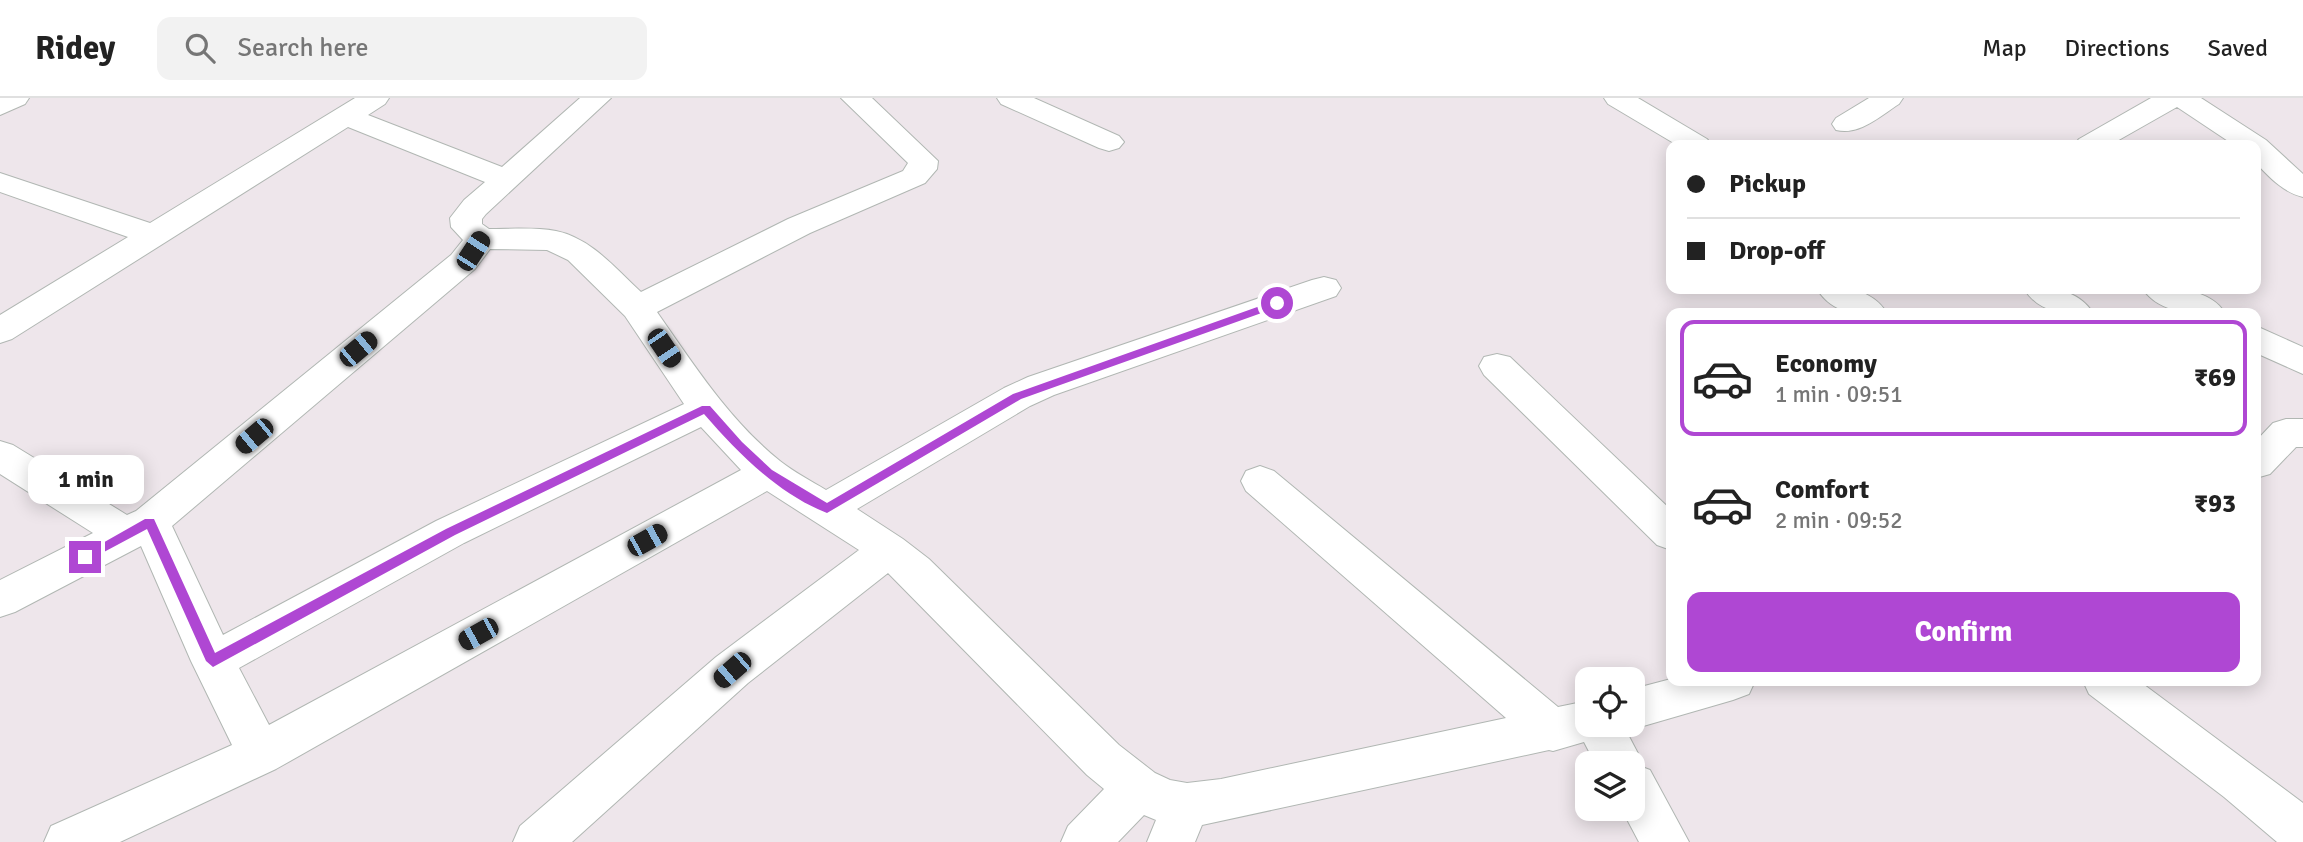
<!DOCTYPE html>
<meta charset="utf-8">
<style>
body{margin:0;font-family:Signika,sans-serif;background:#f2f2f2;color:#222;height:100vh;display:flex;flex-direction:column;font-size:26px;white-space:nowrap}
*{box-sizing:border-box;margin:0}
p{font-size:23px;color:#767676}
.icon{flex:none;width:38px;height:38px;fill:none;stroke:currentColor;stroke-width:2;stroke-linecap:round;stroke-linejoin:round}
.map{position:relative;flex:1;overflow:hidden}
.panel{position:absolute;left:1666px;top:210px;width:595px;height:378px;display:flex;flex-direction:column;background:#fff;border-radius:14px;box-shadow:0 4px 18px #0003}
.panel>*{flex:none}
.guide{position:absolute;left:1666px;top:42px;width:595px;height:154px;border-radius:14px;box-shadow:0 4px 18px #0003;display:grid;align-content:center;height:154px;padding:0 21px;background:#fff}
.tools{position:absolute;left:1575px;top:569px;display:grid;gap:14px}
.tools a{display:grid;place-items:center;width:70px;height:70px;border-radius:14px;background:#fff;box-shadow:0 4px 18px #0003;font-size:35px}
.end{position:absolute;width:32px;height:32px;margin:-16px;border:9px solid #af47d3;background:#fff;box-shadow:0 0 0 4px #fff}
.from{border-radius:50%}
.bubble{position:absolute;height:49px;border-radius:14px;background:#fff;box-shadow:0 4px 18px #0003;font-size:23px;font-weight:800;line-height:49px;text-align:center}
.car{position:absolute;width:21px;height:42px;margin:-21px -10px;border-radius:9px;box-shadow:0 0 5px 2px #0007;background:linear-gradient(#222 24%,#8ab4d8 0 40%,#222 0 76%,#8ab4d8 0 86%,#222 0)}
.guide b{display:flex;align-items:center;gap:24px;height:66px;font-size:26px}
.guide b+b{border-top:2px solid #e0e0e0}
.guide i{width:18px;height:18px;background:#222}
ul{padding:12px 0 0;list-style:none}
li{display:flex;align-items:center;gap:21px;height:116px;margin:0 14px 10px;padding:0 7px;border:4px solid transparent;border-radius:14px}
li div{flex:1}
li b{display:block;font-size:26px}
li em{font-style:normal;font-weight:800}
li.selected{border-color:#af47d3}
li>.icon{width:63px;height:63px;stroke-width:1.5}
.cta{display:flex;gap:14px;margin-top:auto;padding:14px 21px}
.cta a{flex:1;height:80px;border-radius:14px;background:#af47d3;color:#fff;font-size:28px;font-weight:800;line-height:80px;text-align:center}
header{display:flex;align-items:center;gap:42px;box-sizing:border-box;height:98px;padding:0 35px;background:#fff;border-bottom:2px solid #e0e0e0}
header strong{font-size:33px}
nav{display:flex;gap:38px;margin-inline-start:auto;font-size:24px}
.search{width:490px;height:63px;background:#f2f2f2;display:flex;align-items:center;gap:18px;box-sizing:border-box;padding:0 24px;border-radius:14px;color:#767676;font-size:26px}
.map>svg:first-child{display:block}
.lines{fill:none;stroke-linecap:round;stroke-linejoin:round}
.minor-casing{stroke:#b1b7b3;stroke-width:2}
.secondary-casing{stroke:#b1b7b2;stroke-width:2}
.minor{fill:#fff;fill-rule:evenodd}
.secondary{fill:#fff;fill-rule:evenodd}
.route{fill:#af47d3}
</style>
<header>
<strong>Ridey</strong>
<div class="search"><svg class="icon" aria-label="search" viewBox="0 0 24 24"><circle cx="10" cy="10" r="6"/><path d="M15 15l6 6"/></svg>Search here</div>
<nav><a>Map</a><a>Directions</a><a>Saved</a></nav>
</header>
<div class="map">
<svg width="2303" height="744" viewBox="0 0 2303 744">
<rect width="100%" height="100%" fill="#eee6eb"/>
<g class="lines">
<defs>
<path id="minor" d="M 355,0 L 389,0 L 385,6 L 368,17 L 502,69 L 580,0 L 611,0 L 486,116 L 482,121 L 482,126 L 489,131 C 510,131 535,129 556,133 C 591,140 616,171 641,194 L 788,121 L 903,73 L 908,65 L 841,0 L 872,0 L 938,63 L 937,71 L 925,85 L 810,135 L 657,214 C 694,267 729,322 780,363 C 794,374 811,383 826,392 L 1004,290 L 1028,279 L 1312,182 L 1324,179 L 1336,182 L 1341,190 L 1336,198 L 1054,297 L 1030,308 L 857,411 L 903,441 L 929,461 L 1119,647 L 1155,675 L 1170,682 L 1187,685 L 1221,681 L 1506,620 L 1246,393 L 1241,383 L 1246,373 L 1260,368 L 1274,373 L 1558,609 L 1587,603 L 1587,626 L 1633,626 L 1633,591 L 1671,581 L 1755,583 L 1749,596 L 1733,602 L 1633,631 L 1623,627 L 1643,665 L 1642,669 L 1650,672 L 1689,744 L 1639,744 L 1621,710 L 1633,710 L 1633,665 L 1595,665 L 1584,644 L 1553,653 L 1549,652 L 1202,727 L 1195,744 L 1147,744 L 1156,722 L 1144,717 L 1118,744 L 1061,744 L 1068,728 L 1104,691 L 1087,677 L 888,475 L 748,585 L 572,744 L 513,744 L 520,728 L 716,559 L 859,452 L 767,393 L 276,671 L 120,744 L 44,744 L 51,728 L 232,647 L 191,563 L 141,448 L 15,514 L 0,519 L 0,482 L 93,435 L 0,376 L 0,343 L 13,347 L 127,417 L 136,413 L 451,157 L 463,142 L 451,129 L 450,120 L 464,102 L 485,84 L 348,29 L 12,241 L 0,245 L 0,217 L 128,139 L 0,94 L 0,75 L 150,125 ZM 490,151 L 547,152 L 568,162 L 625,218 L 684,306 L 436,423 L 223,537 L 172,428 L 475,171 ZM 701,329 L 741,372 L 269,627 L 239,570 L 464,445 Z
M 997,0 L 1034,0 L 1119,38 L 1124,44 L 1119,50 L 1109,53 L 1099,50 L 1001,6 Z
M 1604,0 L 1638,0 L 1707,41 L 1712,47 L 1677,47 L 1608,6 Z
M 1869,0 L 1903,0 L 1899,6 C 1880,18 1859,38 1836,32 L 1832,26 L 1836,20 Z
M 2151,0 L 2201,0 L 2266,42 L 2303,76 L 2303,99 C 2283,94 2270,80 2256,65 L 2256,47 L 2234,47 L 2177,9 L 2110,47 L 2074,47 L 2079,41 Z
M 1817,191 C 1845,190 1870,189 1887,215 C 1859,216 1834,218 1817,191 Z
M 2024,191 C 2051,190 2077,190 2093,215 C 2066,216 2041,217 2024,191 Z
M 2143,191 C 2170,190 2209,189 2225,215 C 2198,216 2160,217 2143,191 Z
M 2256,228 L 2303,249 L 2303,276 L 2256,255 Z
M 1497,256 L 1510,259 L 1671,412 L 1671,452 L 1657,447 L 1484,277 L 1479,268 L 1484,259 Z
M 2286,321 L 2303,321 L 2303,349 L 2296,349 L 2270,376 L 2256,380 L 2256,343 L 2273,325 Z
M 2083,583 L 2139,583 L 2303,705 L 2303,744 L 2277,744 L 2224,699 L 2089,596 Z"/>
<path id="secondary" d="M 0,0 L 29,0 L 25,6 L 0,17 Z"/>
</defs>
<!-- minor casing -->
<use href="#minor" class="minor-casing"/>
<!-- secondary casing -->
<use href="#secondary" class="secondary-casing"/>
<!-- minor -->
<use href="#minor" class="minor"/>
<!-- secondary -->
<use href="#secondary" class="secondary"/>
</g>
<!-- route -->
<path class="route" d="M 1277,202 L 1281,203 L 1281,208 L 1021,301 L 827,415 C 778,396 738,355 704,316 L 455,437 L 213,569 L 206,563 L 147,431 L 89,462 L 80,462 L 78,459 L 145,421 L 154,421 L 215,555 L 446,431 L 702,308 L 710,308 L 742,344 L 772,372 L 827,405 L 1013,296 Z"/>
</svg>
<div class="tools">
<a><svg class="icon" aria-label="locate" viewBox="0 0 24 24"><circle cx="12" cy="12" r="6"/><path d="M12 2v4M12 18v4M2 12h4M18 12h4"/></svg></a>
<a><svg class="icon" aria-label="layers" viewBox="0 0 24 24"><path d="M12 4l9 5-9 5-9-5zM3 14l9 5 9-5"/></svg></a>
</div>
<i class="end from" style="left:1277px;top:205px"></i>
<i class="end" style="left:85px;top:459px"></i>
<div class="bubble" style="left:28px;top:357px;width:116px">1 min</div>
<i class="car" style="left:473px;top:153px;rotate:33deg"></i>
<i class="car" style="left:664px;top:250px;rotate:146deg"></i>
<i class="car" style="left:358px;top:251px;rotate:50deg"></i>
<i class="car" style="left:254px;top:338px;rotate:230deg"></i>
<i class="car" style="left:647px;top:442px;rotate:61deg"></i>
<i class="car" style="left:478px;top:536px;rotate:241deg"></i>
<i class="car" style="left:732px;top:572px;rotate:229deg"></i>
<div class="guide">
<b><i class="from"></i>Pickup</b>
<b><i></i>Drop-off</b>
</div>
<section class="panel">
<ul>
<li class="selected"><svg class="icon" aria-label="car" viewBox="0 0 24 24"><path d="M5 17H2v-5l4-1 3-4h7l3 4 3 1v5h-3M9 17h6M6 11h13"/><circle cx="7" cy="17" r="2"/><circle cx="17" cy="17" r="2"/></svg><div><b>Economy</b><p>1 min · 09:51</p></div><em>₹69</em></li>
<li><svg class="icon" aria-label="car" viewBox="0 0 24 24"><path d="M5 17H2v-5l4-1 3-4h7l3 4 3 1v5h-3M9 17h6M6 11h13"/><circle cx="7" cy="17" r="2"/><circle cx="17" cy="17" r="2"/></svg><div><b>Comfort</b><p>2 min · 09:52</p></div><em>₹93</em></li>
</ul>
<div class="cta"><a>Confirm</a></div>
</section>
</div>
